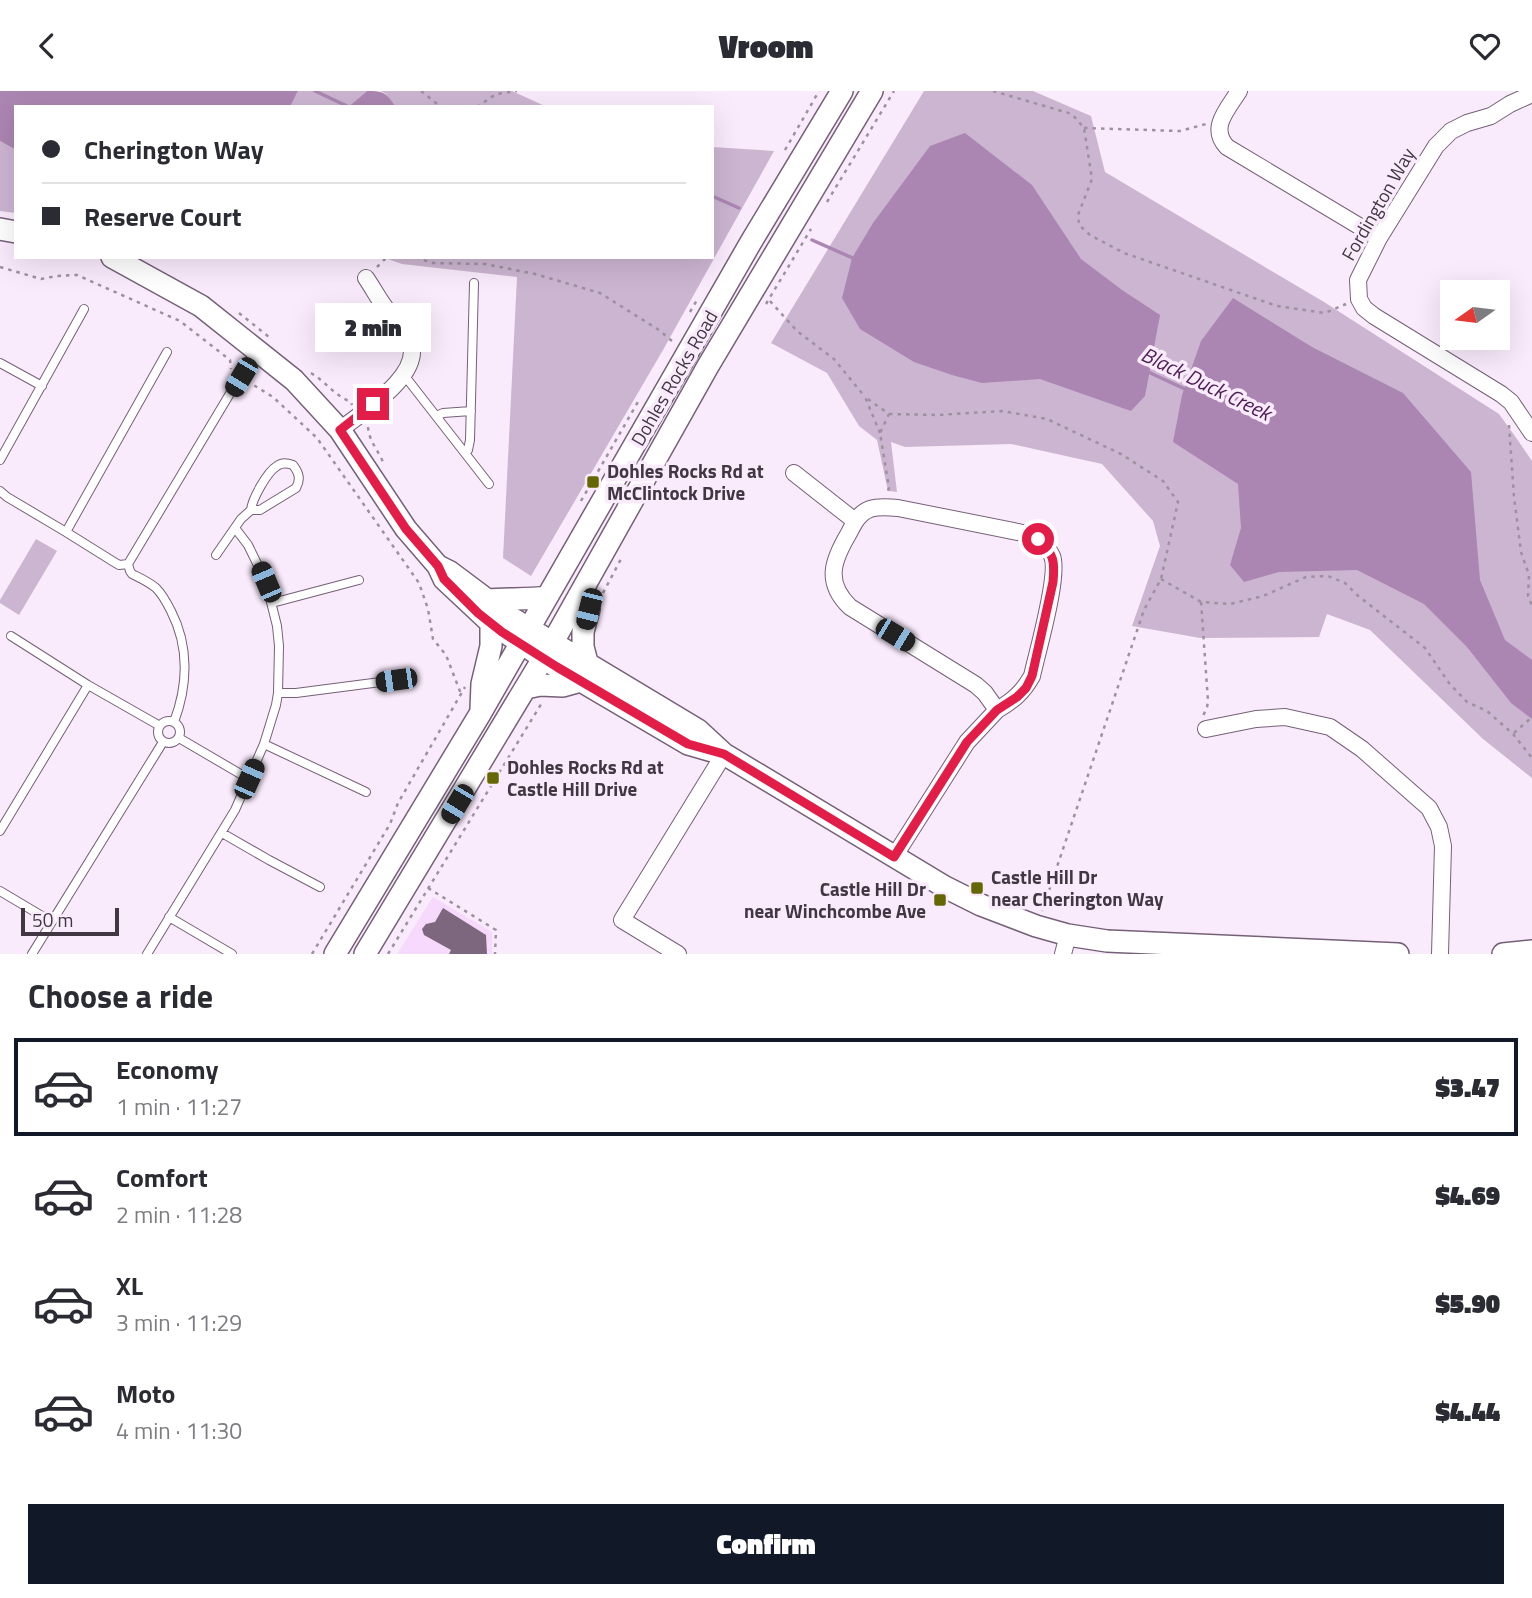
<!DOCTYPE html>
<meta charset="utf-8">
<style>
body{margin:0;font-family:"Titillium Web",sans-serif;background:#f7f7f7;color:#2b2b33;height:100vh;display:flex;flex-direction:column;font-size:26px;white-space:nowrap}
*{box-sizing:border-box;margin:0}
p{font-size:23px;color:#7c7c81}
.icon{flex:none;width:38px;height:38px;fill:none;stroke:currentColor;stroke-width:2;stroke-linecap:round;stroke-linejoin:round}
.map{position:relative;height:863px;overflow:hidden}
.details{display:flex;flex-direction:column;background:#fff;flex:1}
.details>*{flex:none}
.hud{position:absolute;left:14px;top:14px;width:700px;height:154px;border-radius:0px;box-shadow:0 7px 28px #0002;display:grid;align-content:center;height:154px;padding:0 28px;background:#fff}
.needle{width:46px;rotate:256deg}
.controls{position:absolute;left:1440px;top:189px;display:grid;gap:14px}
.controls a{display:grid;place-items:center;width:70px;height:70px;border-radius:0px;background:#fff;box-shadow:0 7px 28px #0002;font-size:35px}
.scale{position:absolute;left:21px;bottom:18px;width:98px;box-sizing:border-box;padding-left:7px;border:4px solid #403742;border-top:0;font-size:19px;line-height:24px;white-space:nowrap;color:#403742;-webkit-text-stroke:5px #faebfc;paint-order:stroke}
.end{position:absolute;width:32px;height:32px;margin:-16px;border:9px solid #e11d48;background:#fff;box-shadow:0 0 0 4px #fff}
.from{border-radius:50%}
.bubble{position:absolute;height:49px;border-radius:0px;background:#fff;box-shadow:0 7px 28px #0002;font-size:23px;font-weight:800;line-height:49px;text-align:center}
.car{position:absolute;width:21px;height:42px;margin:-21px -10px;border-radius:9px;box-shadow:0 0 5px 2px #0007;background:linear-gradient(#222 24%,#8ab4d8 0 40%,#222 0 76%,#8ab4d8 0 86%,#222 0)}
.hud b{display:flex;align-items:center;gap:24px;height:66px;font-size:26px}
.hud b+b{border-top:2px solid #e1e1e2}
.hud i{width:18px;height:18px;background:#2b2b33}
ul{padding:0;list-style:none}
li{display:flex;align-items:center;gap:21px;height:98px;margin:0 14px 10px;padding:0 14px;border:4px solid transparent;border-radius:0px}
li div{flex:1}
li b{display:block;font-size:26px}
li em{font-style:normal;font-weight:800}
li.active{border-color:#111827}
li>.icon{width:63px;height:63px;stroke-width:1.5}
h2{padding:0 28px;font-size:32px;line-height:84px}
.primary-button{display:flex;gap:14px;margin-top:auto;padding:14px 28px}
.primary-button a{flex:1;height:80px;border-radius:0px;background:#111827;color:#fff;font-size:28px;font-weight:800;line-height:80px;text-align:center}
header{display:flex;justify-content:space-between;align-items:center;height:91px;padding:0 28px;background:#fff;font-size:32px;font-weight:800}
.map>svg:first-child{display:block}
.built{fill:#f6d9fc}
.green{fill:#ccb5d1}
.water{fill:#ab86b2}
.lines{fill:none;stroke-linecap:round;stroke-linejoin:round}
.stream{stroke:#ab86b2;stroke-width:3.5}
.building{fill:#7c677f}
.lane-casing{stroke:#756078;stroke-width:10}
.street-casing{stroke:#756078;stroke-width:18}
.secondary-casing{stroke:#756078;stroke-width:24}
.path{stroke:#9d919f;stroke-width:2.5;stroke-dasharray:3.5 5;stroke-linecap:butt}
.lane{stroke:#fff;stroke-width:8}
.street{stroke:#fff;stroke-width:16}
.secondary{stroke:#fff;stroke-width:21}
.route{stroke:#e11d48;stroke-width:9}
.poi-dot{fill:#656703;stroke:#faebfc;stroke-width:2.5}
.labels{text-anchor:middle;stroke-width:7;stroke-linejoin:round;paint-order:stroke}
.street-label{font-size:19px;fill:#403742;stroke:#faebfc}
.poi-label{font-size:19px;font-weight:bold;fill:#403742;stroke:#faebfc;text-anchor:start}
.water-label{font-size:21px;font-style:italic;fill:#4d1e55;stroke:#faebfc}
</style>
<header><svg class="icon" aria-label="back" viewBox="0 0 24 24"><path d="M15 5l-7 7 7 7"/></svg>Vroom<svg class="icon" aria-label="heart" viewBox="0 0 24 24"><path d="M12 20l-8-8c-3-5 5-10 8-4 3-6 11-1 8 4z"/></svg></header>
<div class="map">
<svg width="1532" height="863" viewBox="0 0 1532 863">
<rect width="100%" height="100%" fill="#faebfc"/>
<!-- built -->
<path class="built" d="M 433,806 L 492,841 L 492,863 L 397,863 Z"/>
<!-- green -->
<path class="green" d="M 298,0 L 367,0 L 348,16 L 290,16 Z
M 381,0 L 512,0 L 547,16 L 396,16 L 386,3 Z
M 924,0 L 1033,0 L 1091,25 L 1105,81 L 1324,211 L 1499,323 L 1517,348 L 1532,370 L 1532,687 L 1483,648 L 1370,539 L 1327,523 L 1319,546 L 1200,547 L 1132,535 L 1160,455 L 1153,430 L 1102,373 L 1011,353 L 905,356 L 891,351 L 897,401 L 888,400 L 877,349 L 859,335 L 827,282 L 771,252 Z
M 0,50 L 16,59 L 16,122 L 0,120 Z
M 712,56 L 774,60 L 663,259 L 531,485 L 503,467 L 517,186 L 402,173 L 382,166 L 712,166 Z
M 36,448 L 57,460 L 19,524 L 0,512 L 0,509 Z"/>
<!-- water -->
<path class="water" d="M 0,0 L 298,0 L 290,16 L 16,16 L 16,59 L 0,50 Z
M 367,0 C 385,0 386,2 396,16 L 348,16 Z
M 965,42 L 1032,94 L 1081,168 L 1122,199 L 1160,224 L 1145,305 L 1131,320 L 1040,288 L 982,292 L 952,284 L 914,271 L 860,238 L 842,207 L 852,167 L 873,132 L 930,55 Z
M 1233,207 L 1312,256 L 1403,302 L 1471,381 L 1480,489 L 1505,549 L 1532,569 L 1532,628 L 1511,612 L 1467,556 L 1424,513 L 1357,479 L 1279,481 L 1244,491 L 1230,474 L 1241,437 L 1238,393 L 1173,351 L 1182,304 L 1201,250 Z"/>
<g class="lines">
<!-- stream -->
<path class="stream" d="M 315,0 L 349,16
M 712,105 L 739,117
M 812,149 L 855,168
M 1146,280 L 1187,299"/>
</g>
<!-- building -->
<path class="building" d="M 443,817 L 486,844 L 487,863 L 449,863 L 451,859 L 424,844 L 422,838 L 426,833 L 435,831 Z"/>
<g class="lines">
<defs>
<path id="lane" d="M 0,272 L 42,295
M 404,284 L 489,393
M 436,325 L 443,322 L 471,320
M 465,362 L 468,359 L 470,349 L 474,192
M 0,369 L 84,218
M 0,400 L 7,406 L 66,441 L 114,471 L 119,474 L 128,473
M 66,441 L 167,261
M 216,464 L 241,428 L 251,419 L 260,419 L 296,397 C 301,388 299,382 293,374 C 287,372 282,371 277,375 C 267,381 252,408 251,419
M 128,473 L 256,259
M 128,473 L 130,480 L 132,483 C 140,487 149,491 156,497 C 162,503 167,512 171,520 C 189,555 188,594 174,631
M 272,512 L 359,489
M 11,545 L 88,594 L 160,635
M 278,602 L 296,602 L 396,589
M158 641a11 11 0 1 1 22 0a11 11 0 1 1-22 0Z
M 179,647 L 249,688
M 264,653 L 366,701
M 0,740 L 88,594
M 222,742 L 269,769 L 320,796
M 0,800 L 52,831
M 169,826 L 232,863
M 32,863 L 163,651
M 147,863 L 235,719 L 264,653 L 276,614 L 278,602 L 279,555 L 277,535 L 266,491 L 248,454 L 235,437"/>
<path id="street" d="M 1239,0 C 1227,19 1209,37 1227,56 L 1379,147
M 1532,3 L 1510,13 L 1491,25 L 1467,32 L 1451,40 L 1436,55 L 1379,147 L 1358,189 L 1359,208 L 1364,217 L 1374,225 L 1501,303 L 1511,311 L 1532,342
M 340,339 C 362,321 424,284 410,250 C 405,239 394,229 387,219 C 379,209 373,197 366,187
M 794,382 L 855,430
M 1206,638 L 1256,628 L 1285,626 L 1330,636 L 1362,658 L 1429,717 L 1439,736 L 1443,755 L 1440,863
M 894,766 L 967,651 L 997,619 L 985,602 L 976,594 L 850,516 C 824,491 833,469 849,442 C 854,432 859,422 870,418 C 879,415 889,416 898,417 L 1023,442 C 1035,447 1046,452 1052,465 C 1060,483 1037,562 1032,585 C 1023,601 1013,610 997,619
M 678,863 L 622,829 L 724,663
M 1063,863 L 1068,844"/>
<path id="secondary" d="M 0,138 L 16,141
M 112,166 L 201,215 L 294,289 L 340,339 L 406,438 L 438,475 L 444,488 L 491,532 L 557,576 L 688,653 L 719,662
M 438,475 L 450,481 L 510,526 L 698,639 L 724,663 L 945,796 L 981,814 L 1036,835 L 1068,844 L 1107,850 L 1398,863
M 584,496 L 589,518 L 583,541 L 583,556 L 587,571
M 487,509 C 507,507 527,509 547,506
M 526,597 L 540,594 L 563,595 L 581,590
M 481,618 L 482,593 L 491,555 L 491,532
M 335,863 L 480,623 L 751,151 L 842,0
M 365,863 L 553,551 L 708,275 L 872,0
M 1503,863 L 1532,860"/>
</defs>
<!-- lane casing -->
<use href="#lane" class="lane-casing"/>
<!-- street casing -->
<use href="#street" class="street-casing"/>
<!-- secondary casing -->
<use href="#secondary" class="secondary-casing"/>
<!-- path -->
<path class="path" d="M 421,0 L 441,16
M 993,0 L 1072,23 L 1084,37 L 1092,88 L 1078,124 L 1079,134 L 1090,144 L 1124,162 L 1277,215 L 1325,222 L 1346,213
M 477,16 L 496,3 L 517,0
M 1084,37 L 1180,40 L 1206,33
M 785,59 L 819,0
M 827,111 L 894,0
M 416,166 L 431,172 L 485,173 L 535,183 L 600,202 L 659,239 L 673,251
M 0,176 L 41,188 L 56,185 L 77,184 L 180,230 L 230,269 L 231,278
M 377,176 L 387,166
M 770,210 L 797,240 L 834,268 L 865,306
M 766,213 L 811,138
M 690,221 L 697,209
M 239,222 L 269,246
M 311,282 C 326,291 335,305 351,311 L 352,314
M 247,290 L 273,306 L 317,347 L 419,492 L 428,518 L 433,548 L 446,564 L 461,603
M 889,323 L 938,324 L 1002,320 L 1047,328 L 1121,363 L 1163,390 L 1178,411 L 1161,488 L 1144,519 L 1042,820
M 1509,334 L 1514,406 L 1521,461 L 1529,484 L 1528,505 L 1532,515
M 368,336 C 369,350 378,359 383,371
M 880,342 L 865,306 L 889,323 L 880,342 L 889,397 L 887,402
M 581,410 L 639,309
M 1161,488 L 1201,511 L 1230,513 L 1263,505 L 1306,486 L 1328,485 L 1345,492 L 1357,504 L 1425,557 L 1449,592 L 1467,611 L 1487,620 L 1513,643 L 1532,667
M 603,502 L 621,468
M 1201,511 L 1208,610 L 1207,616 L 1203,625
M 1531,608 L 1532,609
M 1514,642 L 1532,626
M 428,797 L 496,839 L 495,863
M 312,863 L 390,733 L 398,712 L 465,596
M 388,863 L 543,610"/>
<!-- lane -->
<use href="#lane" class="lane"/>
<!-- street -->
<use href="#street" class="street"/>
<!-- secondary -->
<use href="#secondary" class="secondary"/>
</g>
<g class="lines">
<!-- route -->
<path class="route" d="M 373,313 L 340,339 L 406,438 L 438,475 L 444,488 L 478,522 L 502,541 L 557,576 L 688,653 L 724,663 L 894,766 L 967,651 L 997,619 L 1017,606 L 1026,597 L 1032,585 L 1053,491 C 1055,470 1054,463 1038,448"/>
</g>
<!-- markers -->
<g class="poi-dot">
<rect x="586" y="384" width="14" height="14" rx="3.5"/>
<rect x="486" y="680" width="14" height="14" rx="3.5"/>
<rect x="970" y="790" width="14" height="14" rx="3.5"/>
<rect x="933" y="802" width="14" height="14" rx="3.5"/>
</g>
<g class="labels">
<!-- street labels -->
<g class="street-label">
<text transform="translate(1378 113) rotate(-60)" y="7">Fordington Way</text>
<text transform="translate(674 287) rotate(-60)" y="7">Dohles Rocks Road</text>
</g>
<!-- poi labels -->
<g class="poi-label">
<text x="607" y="387">Dohles Rocks Rd at<tspan x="607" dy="22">McClintock Drive</tspan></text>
<text x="507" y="683">Dohles Rocks Rd at<tspan x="507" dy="22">Castle Hill Drive</tspan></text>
<text x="991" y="793">Castle Hill Dr<tspan x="991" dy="22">near Cherington Way</tspan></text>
<text x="926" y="805" text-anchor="end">Castle Hill Dr<tspan x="926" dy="22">near Winchcombe Ave</tspan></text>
</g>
<!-- water labels -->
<g class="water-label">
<text transform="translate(1206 293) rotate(26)" y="7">Black Duck Creek</text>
</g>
</g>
</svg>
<div class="controls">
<a><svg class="needle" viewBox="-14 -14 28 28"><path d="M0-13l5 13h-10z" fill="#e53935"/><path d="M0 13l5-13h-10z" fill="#7c7c81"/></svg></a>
</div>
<div class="scale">50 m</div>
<i class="end from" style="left:1038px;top:448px"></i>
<i class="end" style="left:373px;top:313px"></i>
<div class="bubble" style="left:315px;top:212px;width:116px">2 min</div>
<i class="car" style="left:241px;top:286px;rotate:211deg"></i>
<i class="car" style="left:266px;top:491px;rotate:337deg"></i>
<i class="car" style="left:589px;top:518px;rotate:194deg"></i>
<i class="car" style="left:895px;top:544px;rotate:121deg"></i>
<i class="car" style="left:396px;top:589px;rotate:262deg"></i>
<i class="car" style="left:249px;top:688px;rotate:24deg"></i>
<i class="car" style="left:457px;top:713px;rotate:211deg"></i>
<div class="hud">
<b><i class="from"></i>Cherington Way</b>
<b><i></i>Reserve Court</b>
</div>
</div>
<section class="details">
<h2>Choose a ride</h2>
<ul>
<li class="active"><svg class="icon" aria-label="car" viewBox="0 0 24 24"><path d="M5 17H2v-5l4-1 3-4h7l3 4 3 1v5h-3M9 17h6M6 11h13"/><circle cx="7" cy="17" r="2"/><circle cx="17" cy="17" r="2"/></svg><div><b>Economy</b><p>1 min · 11:27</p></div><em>$3.47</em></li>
<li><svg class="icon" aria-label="car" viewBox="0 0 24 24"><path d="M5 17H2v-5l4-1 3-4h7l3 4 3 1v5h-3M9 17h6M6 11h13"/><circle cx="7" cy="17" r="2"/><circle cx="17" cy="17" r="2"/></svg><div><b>Comfort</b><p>2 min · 11:28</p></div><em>$4.69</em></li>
<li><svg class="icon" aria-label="car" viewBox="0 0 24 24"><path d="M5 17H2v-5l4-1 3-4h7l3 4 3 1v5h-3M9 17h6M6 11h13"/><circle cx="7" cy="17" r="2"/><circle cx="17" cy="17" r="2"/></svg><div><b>XL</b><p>3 min · 11:29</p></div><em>$5.90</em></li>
<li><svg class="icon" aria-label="car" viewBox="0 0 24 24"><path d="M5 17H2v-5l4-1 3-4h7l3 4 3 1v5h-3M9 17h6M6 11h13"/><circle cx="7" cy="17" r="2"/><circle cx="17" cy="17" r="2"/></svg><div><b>Moto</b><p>4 min · 11:30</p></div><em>$4.44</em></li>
</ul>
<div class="primary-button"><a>Confirm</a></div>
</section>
